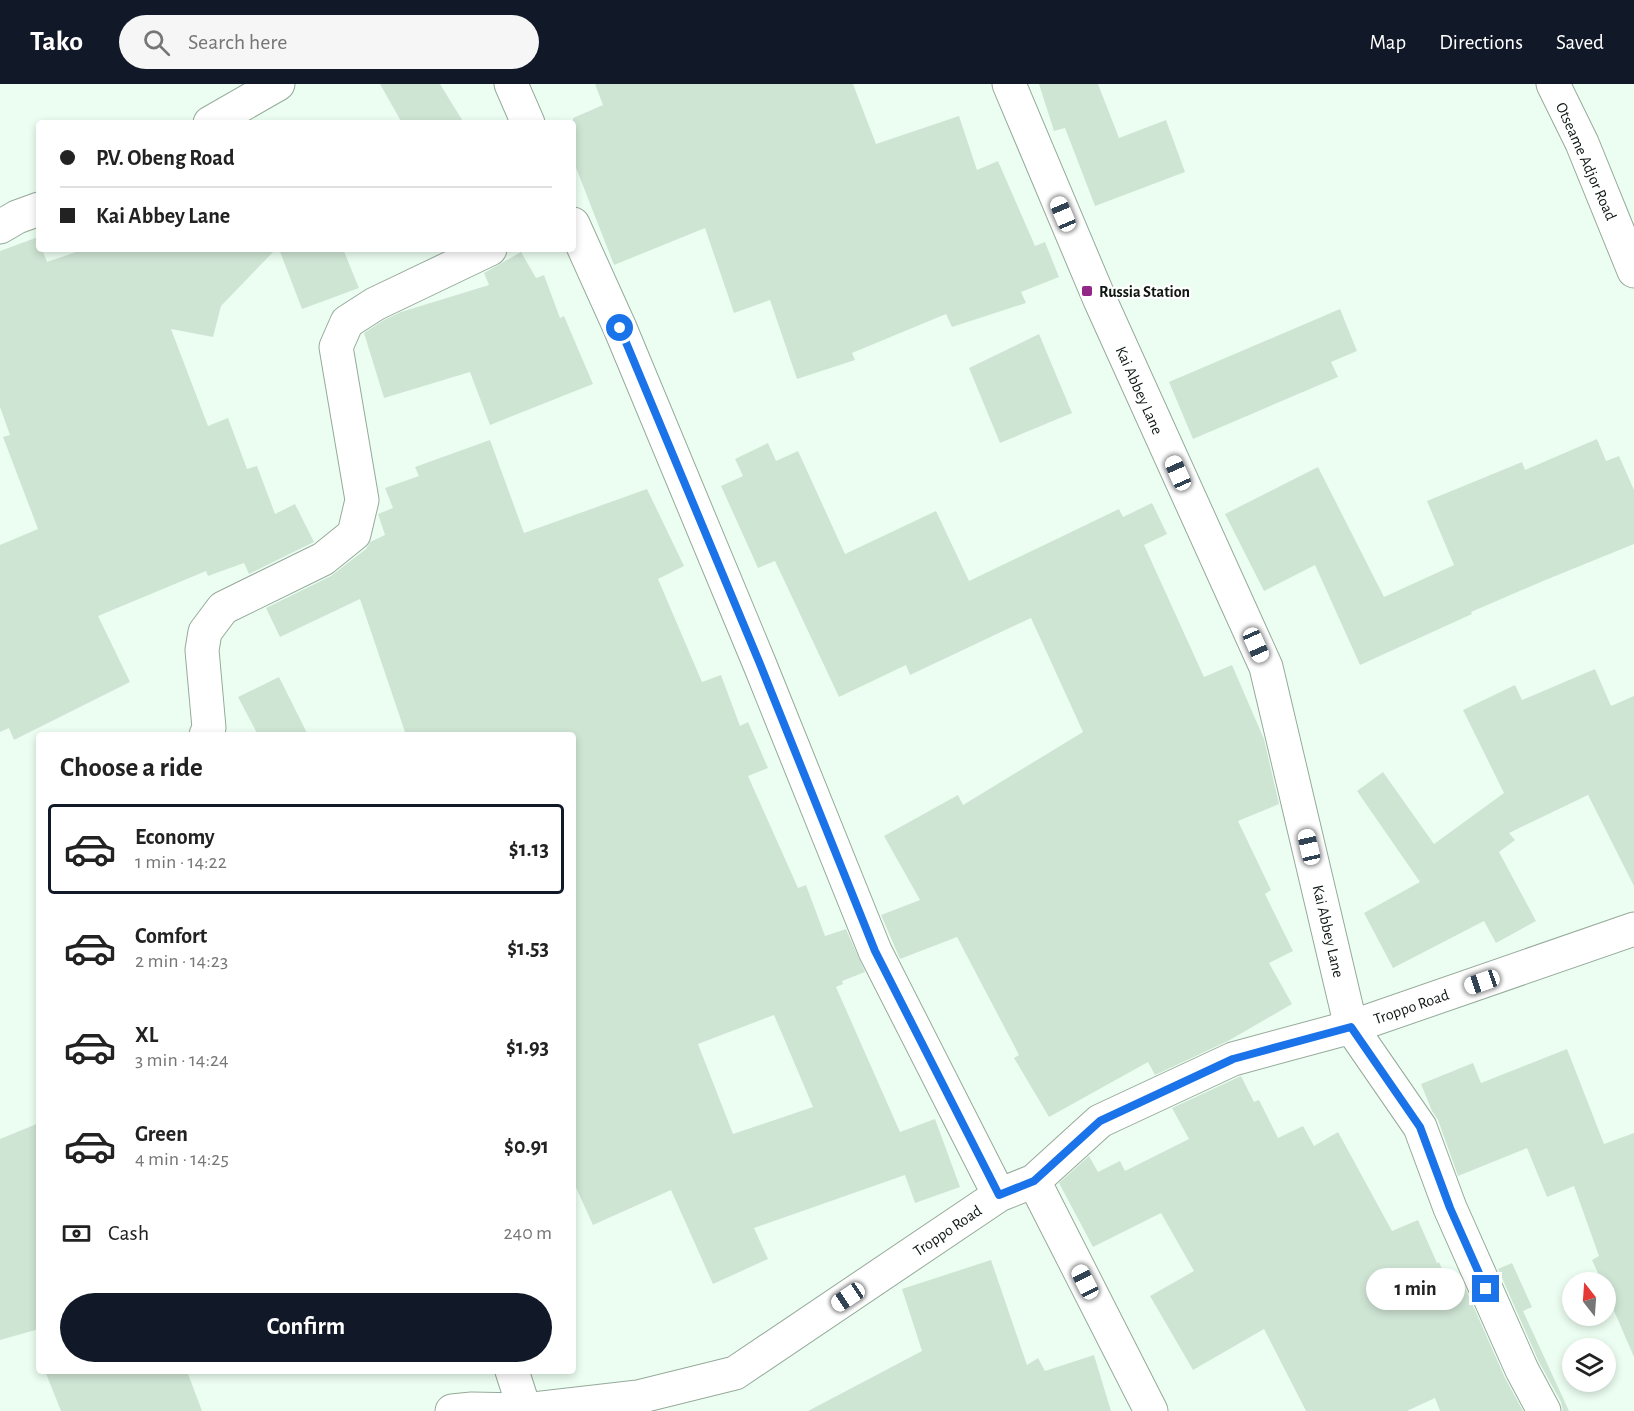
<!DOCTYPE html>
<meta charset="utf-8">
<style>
body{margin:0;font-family:"Alegreya Sans",sans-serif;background:#f6f6f6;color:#222;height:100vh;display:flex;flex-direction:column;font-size:22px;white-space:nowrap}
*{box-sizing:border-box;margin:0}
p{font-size:20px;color:#767676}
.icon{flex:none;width:33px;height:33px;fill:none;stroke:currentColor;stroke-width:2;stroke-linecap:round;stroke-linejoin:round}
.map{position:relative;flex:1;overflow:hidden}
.side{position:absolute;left:36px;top:648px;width:540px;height:642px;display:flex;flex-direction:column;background:#fff;border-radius:6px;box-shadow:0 3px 9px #0003}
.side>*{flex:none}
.top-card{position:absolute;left:36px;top:36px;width:540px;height:132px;border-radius:6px;box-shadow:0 3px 9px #0003;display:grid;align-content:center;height:132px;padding:0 24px;background:#fff}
.needle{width:39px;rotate:343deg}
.tools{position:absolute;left:1562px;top:1188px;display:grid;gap:12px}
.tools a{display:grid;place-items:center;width:54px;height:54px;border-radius:50%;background:#fff;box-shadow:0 3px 9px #0003;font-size:30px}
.end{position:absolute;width:27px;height:27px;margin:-14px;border:8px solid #1a73e8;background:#fff;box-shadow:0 0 0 3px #fff}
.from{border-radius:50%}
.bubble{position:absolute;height:42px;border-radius:21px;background:#fff;box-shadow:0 3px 9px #0003;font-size:20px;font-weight:700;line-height:42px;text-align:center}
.car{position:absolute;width:18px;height:36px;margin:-18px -9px;border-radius:8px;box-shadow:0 0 4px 2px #0007;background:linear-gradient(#fff 24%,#345 0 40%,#fff 0 76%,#345 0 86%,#fff 0)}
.top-card b{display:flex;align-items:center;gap:21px;height:57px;font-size:22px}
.top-card b+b{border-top:2px solid #e0e0e0}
.top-card i{width:15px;height:15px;background:#222}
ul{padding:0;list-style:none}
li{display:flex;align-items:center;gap:18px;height:90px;margin:0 12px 9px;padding:0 12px;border:3px solid transparent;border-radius:6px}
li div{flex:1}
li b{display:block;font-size:22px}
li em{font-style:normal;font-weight:700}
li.active{border-color:#111827}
li>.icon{width:54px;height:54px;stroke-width:1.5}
h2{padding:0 24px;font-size:27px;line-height:72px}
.pay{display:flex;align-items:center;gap:15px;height:66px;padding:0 24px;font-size:22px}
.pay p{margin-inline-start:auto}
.button{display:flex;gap:12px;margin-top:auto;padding:12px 24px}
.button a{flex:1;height:69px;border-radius:36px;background:#111827;color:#fff;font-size:24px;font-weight:700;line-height:69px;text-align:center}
header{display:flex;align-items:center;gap:36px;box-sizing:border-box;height:84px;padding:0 30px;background:#111827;color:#fff}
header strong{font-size:28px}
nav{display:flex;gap:33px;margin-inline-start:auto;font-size:21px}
.search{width:420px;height:54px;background:#f6f6f6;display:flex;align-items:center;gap:15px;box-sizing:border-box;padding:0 21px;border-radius:33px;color:#767676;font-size:22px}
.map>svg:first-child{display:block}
.building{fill:#cfe5d4;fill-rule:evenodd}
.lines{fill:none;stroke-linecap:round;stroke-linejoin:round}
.minor-casing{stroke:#95aa9a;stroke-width:35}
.minor{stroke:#fff;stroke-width:33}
.route{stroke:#1a73e8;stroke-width:8}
.poi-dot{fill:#942687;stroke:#fff;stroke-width:2}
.labels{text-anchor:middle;stroke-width:4.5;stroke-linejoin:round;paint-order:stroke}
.street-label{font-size:16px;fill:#0f1712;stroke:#fff}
.poi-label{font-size:16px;font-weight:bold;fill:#0f1712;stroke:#fff;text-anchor:start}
</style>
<header>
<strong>Tako</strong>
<div class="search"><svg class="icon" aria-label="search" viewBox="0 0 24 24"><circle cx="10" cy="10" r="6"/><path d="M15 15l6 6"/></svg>Search here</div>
<nav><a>Map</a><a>Directions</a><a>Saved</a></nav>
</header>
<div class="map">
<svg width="1634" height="1327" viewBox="0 0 1634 1327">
<rect width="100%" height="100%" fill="#ecfef1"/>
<!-- building -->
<path class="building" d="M 380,0 L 440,0 L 464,39 L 402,39 Z
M 595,0 L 853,0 L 876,60 L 959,32 L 977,86 L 998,77 L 1035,162 L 1045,158 L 1059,193 L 1021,208 L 1026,219 L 952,243 L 946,230 L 852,269 L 855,276 L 797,295 L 770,216 L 734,229 L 705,144 L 614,181 L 573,76 L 573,34 L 603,21 Z
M 1039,0 L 1098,0 L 1119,54 L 1166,36 L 1185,88 L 1095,122 L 1065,44 L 1054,47 Z
M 38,153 L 39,165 L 42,165 L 47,178 L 85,165 L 276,165 L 221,222 L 213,253 L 171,245 L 208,342 L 228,334 L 247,385 L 257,382 L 275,430 L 295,420 L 314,458 L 249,490 L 244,479 L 208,492 L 206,487 L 98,532 L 130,598 L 14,656 L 9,644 L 0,648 L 0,461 L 38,445 L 3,353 L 10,351 L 0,323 L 0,167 Z
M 279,165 L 343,165 L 359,204 L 302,225 Z
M 521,168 L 536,194 L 544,191 L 560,234 L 564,232 L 593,300 L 490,341 L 470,288 L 384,314 L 364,249 L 384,236 L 401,228 L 489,201 L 484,189 Z
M 1340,225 L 1357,267 L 1331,278 L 1338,293 L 1193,355 L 1169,298 Z
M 1039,250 L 1072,329 L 1000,359 L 969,284 Z
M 1597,355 L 1606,377 L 1619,372 L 1634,406 L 1634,460 L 1543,497 L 1471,528 L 1472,530 L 1360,581 L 1315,481 L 1264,507 L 1225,430 L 1318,383 L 1384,513 L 1454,481 L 1427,417 L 1522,378 L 1525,386 Z
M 490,356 L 524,449 L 647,405 L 684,482 L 658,495 L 702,598 L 721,591 L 740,642 L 748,638 L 768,684 L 748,692 L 798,804 L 806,801 L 825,852 L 846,845 L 865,888 L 842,897 L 843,900 L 836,903 L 900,1048 L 935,1035 L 960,1103 L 915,1119 L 905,1091 L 754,1144 L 768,1175 L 713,1200 L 671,1106 L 593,1141 L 573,1097 L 573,651 L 406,651 L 360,515 L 280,553 L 266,524 L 331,492 L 366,465 L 370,458 L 385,451 L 378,430 L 393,424 L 385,404 L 419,392 L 415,383 ZM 774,931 L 813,1023 L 733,1050 L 698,960 Z
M 768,359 L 776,377 L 798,367 L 845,470 L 936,427 L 969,497 L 1119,425 L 1123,433 L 1152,419 L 1167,450 L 1144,461 L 1204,593 L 1232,581 L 1264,655 L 1279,720 L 1238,737 L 1271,806 L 1265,810 L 1293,867 L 1269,879 L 1292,920 L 1228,957 L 1155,991 L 1148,978 L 1049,1033 L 1014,974 L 1019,971 L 957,853 L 900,875 L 881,831 L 920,816 L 884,752 L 958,711 L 963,721 L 1083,648 L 1031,534 L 910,591 L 906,581 L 839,613 L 775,477 L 758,484 L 721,402 L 743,392 L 735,375 Z
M 1595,585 L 1611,622 L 1634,612 L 1634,802 L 1588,711 L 1509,749 L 1515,756 L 1499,768 L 1536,837 L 1496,859 L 1484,837 L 1393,884 L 1364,829 L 1420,798 L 1357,707 L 1383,688 L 1434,760 L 1504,709 L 1463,626 L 1515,601 L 1522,616 Z
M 279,593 L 308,651 L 258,651 L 238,613 Z
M 1567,965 L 1604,1060 L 1634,1049 L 1634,1273 L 1605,1206 L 1605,1198 L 1602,1198 L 1592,1176 L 1599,1172 L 1574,1102 L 1547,1113 L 1527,1064 L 1458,1092 L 1438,1036 L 1432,1027 L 1421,1000 L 1473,979 L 1481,999 Z
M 1241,992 L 1254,1018 L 1259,1016 L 1278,1054 L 1303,1042 L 1314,1062 L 1338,1048 L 1392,1147 L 1418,1136 L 1437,1179 L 1439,1178 L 1451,1206 L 1464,1201 L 1505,1294 L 1523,1327 L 1440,1327 L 1435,1314 L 1407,1327 L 1306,1327 L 1264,1245 L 1193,1286 L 1150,1212 L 1194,1187 L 1161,1129 L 1093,1163 L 1059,1099 L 1089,1072 L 1098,1088 L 1120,1077 L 1125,1087 L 1189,1055 L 1172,1024 Z
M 39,1039 L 39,1245 L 0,1256 L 0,1055 Z
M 991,1176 L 1027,1281 L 1038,1274 L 1045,1287 L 1094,1271 L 1111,1327 L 808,1327 L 922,1267 L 902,1205 Z
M 1512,1179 L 1532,1223 L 1523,1227 L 1569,1327 L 1563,1327 L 1561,1318 L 1539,1278 L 1498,1185 Z
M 45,1287 L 187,1287 L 202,1327 L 61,1327 Z"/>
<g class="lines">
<defs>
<path id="minor" d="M 511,0 L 528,39
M 1009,0 L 1100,216 L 1266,583 L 1351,943 L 1420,1043 L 1450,1124 L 1522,1286 L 1544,1327
M 1553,0 L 1582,59 L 1634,187
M 210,39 L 278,0
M 573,140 L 620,244 L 760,581 L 875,867 L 999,1111
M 0,143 L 17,133 L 39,125
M 206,651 L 209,644 L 202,566 L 205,548 L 223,524 L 323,475 L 354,450 L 362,416 L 336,263 L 347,238 L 375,220 L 490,165
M 1034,1097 L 1151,1327
M 512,1287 L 525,1327
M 452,1327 L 472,1325 L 525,1326 L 638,1313 L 735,1289 L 999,1111 L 1034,1097 L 1100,1037 L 1233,975 L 1351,943 L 1634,845"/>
</defs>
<!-- minor casing -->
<use href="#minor" class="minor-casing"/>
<!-- minor -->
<use href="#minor" class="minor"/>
</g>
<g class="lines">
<!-- route -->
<path class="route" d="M 620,244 L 760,580 L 875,867 L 999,1111 L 1034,1097 L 1100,1037 L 1233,975 L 1351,943 L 1420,1043 L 1450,1124 L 1486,1205"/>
</g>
<!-- markers -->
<rect class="poi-dot" x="1081" y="201" width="12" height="12" rx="3"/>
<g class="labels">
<!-- street labels -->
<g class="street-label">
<text transform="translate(1587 77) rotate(66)" y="6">Otseame Adjor Road</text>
<text transform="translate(1140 306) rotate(66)" y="6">Kai Abbey Lane</text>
<text transform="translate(1329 847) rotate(77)" y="6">Kai Abbey Lane</text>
<text transform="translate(1411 922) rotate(-19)" y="6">Troppo Road</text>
<text transform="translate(947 1146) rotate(-34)" y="6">Troppo Road</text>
</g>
<!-- poi labels -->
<g class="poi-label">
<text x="1099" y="213">Russia Station</text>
</g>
</g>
</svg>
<div class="tools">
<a><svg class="needle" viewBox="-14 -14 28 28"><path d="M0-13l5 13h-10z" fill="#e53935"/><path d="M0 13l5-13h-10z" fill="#767676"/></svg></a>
<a><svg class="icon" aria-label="layers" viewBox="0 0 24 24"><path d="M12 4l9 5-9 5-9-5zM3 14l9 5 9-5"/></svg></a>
</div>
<i class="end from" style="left:620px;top:244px"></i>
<i class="end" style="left:1486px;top:1205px"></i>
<div class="bubble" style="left:1366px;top:1184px;width:99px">1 min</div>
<i class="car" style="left:1063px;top:130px;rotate:337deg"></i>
<i class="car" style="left:1178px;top:389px;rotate:336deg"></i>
<i class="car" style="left:1256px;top:561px;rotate:156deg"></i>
<i class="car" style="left:1309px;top:763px;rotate:347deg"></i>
<i class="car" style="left:1482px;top:898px;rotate:251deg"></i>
<i class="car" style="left:1085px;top:1198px;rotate:333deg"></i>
<i class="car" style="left:848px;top:1213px;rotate:236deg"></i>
<div class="top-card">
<b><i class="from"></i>P.V. Obeng Road</b>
<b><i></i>Kai Abbey Lane</b>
</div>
<section class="side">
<h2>Choose a ride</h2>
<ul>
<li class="active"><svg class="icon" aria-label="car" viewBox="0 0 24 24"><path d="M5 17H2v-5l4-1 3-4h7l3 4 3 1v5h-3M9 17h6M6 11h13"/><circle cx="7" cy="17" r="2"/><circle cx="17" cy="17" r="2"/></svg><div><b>Economy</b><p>1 min · 14:22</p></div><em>$1.13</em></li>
<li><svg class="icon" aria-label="car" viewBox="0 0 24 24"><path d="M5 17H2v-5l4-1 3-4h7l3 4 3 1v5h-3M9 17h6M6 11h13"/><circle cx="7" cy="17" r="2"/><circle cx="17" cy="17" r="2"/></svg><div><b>Comfort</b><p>2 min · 14:23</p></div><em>$1.53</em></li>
<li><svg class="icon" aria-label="car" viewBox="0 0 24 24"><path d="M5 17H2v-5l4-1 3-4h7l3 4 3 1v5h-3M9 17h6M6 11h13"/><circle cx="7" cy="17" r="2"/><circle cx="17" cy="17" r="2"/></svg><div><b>XL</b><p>3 min · 14:24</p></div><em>$1.93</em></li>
<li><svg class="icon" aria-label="car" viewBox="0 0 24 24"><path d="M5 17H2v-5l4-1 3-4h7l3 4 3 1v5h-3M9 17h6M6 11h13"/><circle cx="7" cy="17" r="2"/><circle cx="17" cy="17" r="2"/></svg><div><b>Green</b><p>4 min · 14:25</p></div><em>$0.91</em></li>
</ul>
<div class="pay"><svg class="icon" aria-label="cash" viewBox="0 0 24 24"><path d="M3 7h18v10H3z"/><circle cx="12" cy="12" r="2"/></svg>Cash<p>240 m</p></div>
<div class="button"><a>Confirm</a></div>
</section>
</div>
